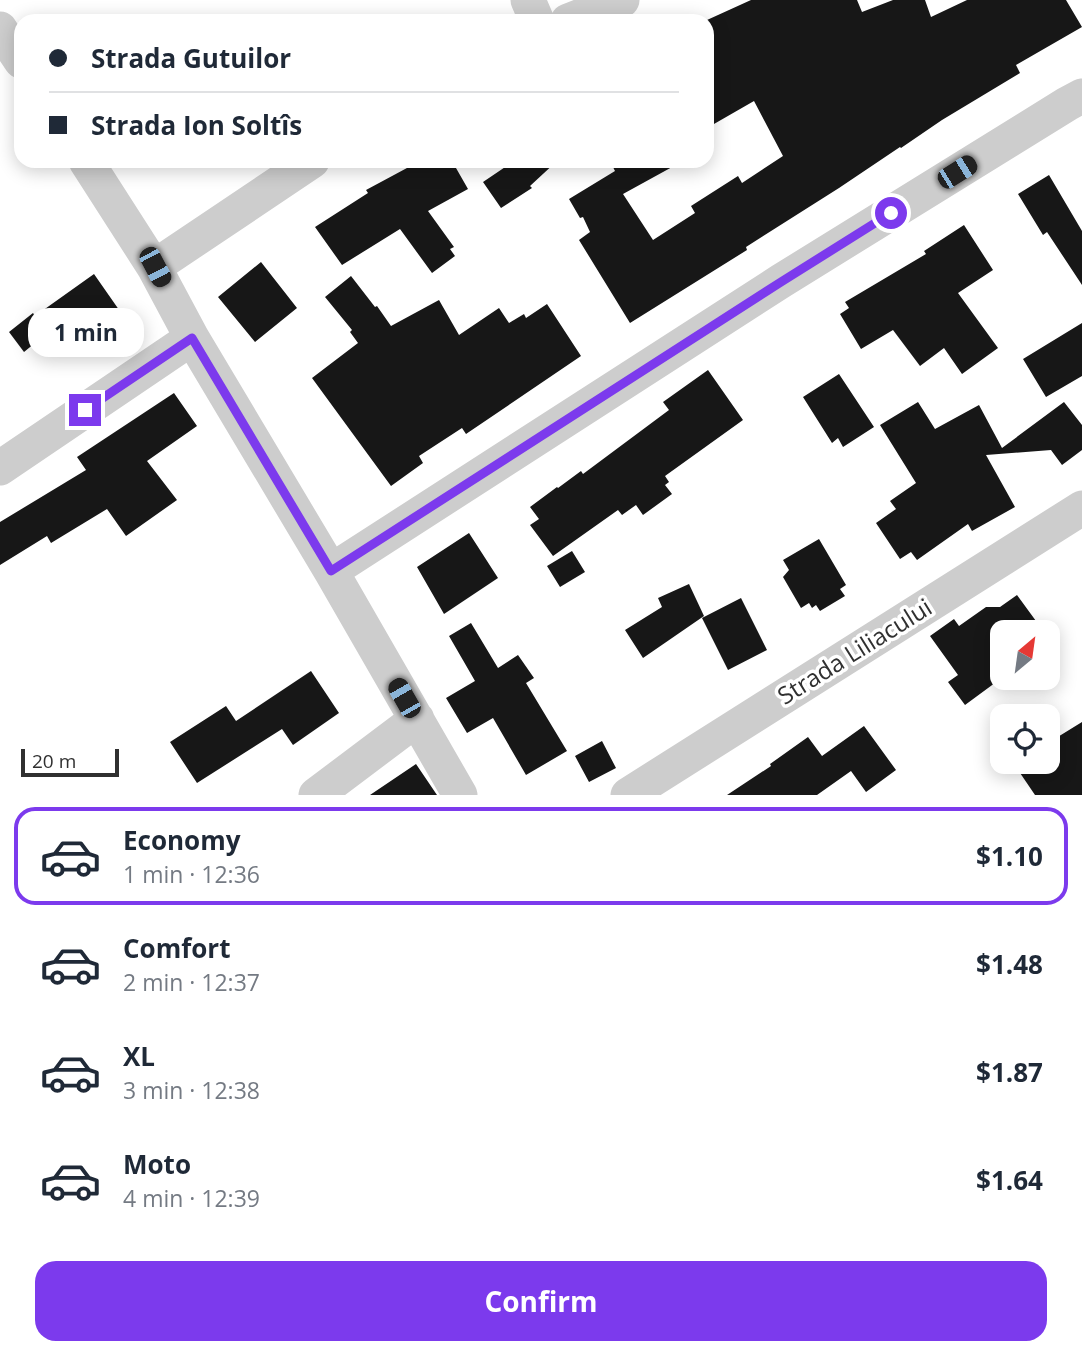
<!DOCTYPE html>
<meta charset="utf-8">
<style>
body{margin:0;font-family:"Open Sans",sans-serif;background:#f6f6f7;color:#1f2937;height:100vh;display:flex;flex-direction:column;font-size:26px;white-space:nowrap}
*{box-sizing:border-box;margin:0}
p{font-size:23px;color:#747a83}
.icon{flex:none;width:38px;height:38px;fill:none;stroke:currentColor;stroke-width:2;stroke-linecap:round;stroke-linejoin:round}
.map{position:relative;height:795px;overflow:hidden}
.drawer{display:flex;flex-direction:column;background:#fff;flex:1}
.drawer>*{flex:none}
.guide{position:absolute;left:14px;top:14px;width:700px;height:154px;border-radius:21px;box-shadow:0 4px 18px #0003;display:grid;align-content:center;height:154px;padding:0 35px;background:#fff}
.needle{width:46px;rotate:29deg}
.buttons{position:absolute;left:990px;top:620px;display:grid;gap:14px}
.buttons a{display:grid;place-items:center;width:70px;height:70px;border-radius:14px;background:#fff;box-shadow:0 4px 18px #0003;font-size:35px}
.scale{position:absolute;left:21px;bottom:18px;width:98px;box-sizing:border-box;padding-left:7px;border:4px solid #303030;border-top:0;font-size:19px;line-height:24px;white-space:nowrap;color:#303030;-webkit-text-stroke:5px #fff;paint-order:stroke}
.end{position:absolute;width:32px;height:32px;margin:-16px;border:9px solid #7c3aed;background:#fff;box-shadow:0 0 0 4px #fff}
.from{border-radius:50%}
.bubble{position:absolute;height:49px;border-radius:21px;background:#fff;box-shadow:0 4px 18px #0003;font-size:23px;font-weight:700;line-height:49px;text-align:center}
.car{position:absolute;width:21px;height:42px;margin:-21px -10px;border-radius:9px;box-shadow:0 0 5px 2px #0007;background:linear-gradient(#222 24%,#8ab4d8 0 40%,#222 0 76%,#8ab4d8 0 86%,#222 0)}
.guide b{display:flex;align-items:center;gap:24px;height:66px;font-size:26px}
.guide b+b{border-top:2px solid #e0e1e3}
.guide i{width:18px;height:18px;background:#1f2937}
ul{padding:12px 0 0;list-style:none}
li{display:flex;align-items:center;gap:21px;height:98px;margin:0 14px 10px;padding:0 21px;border:4px solid transparent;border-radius:21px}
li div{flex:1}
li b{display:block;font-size:26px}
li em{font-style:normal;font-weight:700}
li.active{border-color:#7c3aed}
li>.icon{width:63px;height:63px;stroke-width:1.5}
.primary-button{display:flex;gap:14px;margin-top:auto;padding:14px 35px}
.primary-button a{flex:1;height:80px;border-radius:21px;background:#7c3aed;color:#fff;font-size:28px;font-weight:700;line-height:80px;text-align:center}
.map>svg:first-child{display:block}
.building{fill:#171717}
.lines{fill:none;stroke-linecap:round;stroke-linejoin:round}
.minor{stroke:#cdcdcd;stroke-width:35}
.route{stroke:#7c3aed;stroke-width:9}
.labels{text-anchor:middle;stroke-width:7;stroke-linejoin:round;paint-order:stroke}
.street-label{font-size:24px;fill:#303030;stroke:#fff}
</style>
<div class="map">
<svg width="1082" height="795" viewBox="0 0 1082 795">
<rect width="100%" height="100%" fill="#fff"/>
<!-- building -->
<path class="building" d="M 751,0 L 857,0 L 862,12 L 893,0 L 925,0 L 931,17 L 967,0 L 1066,0 L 1082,27 L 1016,65 L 1020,73 L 942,120 L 901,148 L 900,147 L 839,188 L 746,247 L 747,250 L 630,323 L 579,240 L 590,232 L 583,217 L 580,218 L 569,199 L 615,171 L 610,161 L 683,161 L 623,194 L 653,240 L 695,213 L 691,206 L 738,176 L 742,183 L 783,156 L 754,101 L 707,128 L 707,20 Z
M 420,161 L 452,161 L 468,189 L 428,211 L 454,247 L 450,249 L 455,256 L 432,273 L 400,229 L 342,265 L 315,227 L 368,193 L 366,190 Z
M 514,161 L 557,161 L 530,186 L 532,188 L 501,208 L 483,182 Z
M 1049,175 L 1082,231 L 1082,285 L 1047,232 L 1043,235 L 1018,194 Z
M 964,225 L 993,270 L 958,293 L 998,348 L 962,374 L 944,348 L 920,366 L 893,330 L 861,349 L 840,314 L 849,308 L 845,302 L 926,254 L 924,251 Z
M 261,262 L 297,308 L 255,342 L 218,297 Z
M 94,274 L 124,317 L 90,341 L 78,325 L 71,330 L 67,326 L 39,349 L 35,343 L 24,352 L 9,332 L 33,313 L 35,316 Z
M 351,276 L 375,307 L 377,306 L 391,326 L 439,300 L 459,335 L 499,308 L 509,323 L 524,314 L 526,318 L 547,304 L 581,356 L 466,434 L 462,428 L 419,456 L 423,463 L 391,486 L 312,378 L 358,343 L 350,332 L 352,330 L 325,297 Z
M 1082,323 L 1082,376 L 1046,397 L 1023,359 Z
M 708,370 L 743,420 L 665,476 L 669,482 L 665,485 L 672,494 L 643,515 L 636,505 L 622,515 L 618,510 L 553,556 L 530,525 L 539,519 L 530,507 L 557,487 L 558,488 L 581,471 L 583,474 L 669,410 L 663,402 Z
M 839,374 L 874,427 L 843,447 L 838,438 L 832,443 L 803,397 Z
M 174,393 L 197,426 L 147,461 L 177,500 L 126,536 L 107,509 L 51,543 L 47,536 L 0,565 L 0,522 L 86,470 L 77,457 Z
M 918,402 L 935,429 L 979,405 L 1002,448 L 1064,402 L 1082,425 L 1082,450 L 1062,465 L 1051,450 L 986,455 L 1015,507 L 972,531 L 968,524 L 917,560 L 911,552 L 900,559 L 876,523 L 896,509 L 890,501 L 916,483 L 880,425 Z
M 469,533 L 498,578 L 444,614 L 417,567 Z
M 819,539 L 846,585 L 840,589 L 845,596 L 820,611 L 816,605 L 812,608 L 809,603 L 801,608 L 783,577 L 789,570 L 783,560 Z
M 572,551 L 585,572 L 560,587 L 547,566 Z
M 689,584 L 704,616 L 643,658 L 625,630 L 662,607 L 658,598 Z
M 1017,595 L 1044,632 L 1003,632 L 1003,677 L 965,705 L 948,682 L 958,675 L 930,636 L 954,619 L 959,626 L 986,607 L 1000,607 Z
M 741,598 L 767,650 L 728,670 L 702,618 Z
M 471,623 L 498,668 L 518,655 L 534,678 L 526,683 L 567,751 L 526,775 L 493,718 L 467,733 L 446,698 L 475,681 L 449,636 Z
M 311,671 L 339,713 L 293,745 L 282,729 L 197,783 L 170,742 L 226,706 L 236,721 Z
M 1082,722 L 1082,795 L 1035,795 L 1012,761 L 1048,761 L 1048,743 Z
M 864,726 L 896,770 L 866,792 L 851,771 L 817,795 L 727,795 L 771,766 L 770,764 L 808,737 L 822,756 Z
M 602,741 L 616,768 L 589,782 L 575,756 Z
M 416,764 L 437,795 L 370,795 Z"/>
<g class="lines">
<!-- minor -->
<path class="minor" d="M 528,0 L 537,21
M 568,21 L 622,0
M 0,29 L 21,61
M 86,161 L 154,267 L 192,338 L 331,571 L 460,795
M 154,267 L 312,161
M 0,468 L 192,338
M 331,571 L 781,281 L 1067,104 L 1082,96
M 316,795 L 417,719
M 628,795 L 1082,508"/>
</g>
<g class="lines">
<!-- route -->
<path class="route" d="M 85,410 L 192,338 L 331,571 L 781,282 L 891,213"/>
</g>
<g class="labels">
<!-- street labels -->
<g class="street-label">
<text transform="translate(855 652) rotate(-32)" y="8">Strada Liliacului</text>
</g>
</g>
</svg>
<div class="buttons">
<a><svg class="needle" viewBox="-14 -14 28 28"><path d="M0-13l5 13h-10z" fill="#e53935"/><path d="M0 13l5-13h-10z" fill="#747a83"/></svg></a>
<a><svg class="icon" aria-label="locate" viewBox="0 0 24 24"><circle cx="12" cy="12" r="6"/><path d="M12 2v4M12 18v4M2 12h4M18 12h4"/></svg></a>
</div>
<div class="scale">20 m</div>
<i class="end from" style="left:891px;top:213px"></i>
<i class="end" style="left:85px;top:410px"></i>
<div class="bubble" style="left:28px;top:308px;width:116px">1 min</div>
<i class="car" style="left:957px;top:172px;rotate:58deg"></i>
<i class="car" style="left:155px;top:267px;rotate:152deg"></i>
<i class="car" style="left:404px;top:698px;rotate:330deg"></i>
<div class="guide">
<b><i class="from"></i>Strada Gutuilor</b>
<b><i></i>Strada Ion Soltîs</b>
</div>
</div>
<section class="drawer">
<ul>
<li class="active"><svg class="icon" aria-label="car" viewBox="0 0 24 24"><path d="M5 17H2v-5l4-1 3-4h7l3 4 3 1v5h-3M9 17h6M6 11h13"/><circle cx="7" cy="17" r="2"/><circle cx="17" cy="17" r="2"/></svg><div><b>Economy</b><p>1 min · 12:36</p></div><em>$1.10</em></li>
<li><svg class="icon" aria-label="car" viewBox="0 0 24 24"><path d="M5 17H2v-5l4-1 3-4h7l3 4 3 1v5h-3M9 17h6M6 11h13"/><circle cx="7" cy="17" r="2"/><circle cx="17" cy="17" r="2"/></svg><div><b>Comfort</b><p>2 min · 12:37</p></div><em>$1.48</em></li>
<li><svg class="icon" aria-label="car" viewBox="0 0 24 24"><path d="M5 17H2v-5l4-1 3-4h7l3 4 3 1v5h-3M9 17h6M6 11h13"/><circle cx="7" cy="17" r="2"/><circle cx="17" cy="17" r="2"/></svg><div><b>XL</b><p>3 min · 12:38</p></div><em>$1.87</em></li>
<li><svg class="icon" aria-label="car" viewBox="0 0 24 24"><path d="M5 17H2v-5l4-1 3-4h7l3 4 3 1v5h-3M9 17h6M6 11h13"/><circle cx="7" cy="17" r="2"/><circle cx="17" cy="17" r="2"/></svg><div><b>Moto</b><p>4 min · 12:39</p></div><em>$1.64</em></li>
</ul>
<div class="primary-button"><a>Confirm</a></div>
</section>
